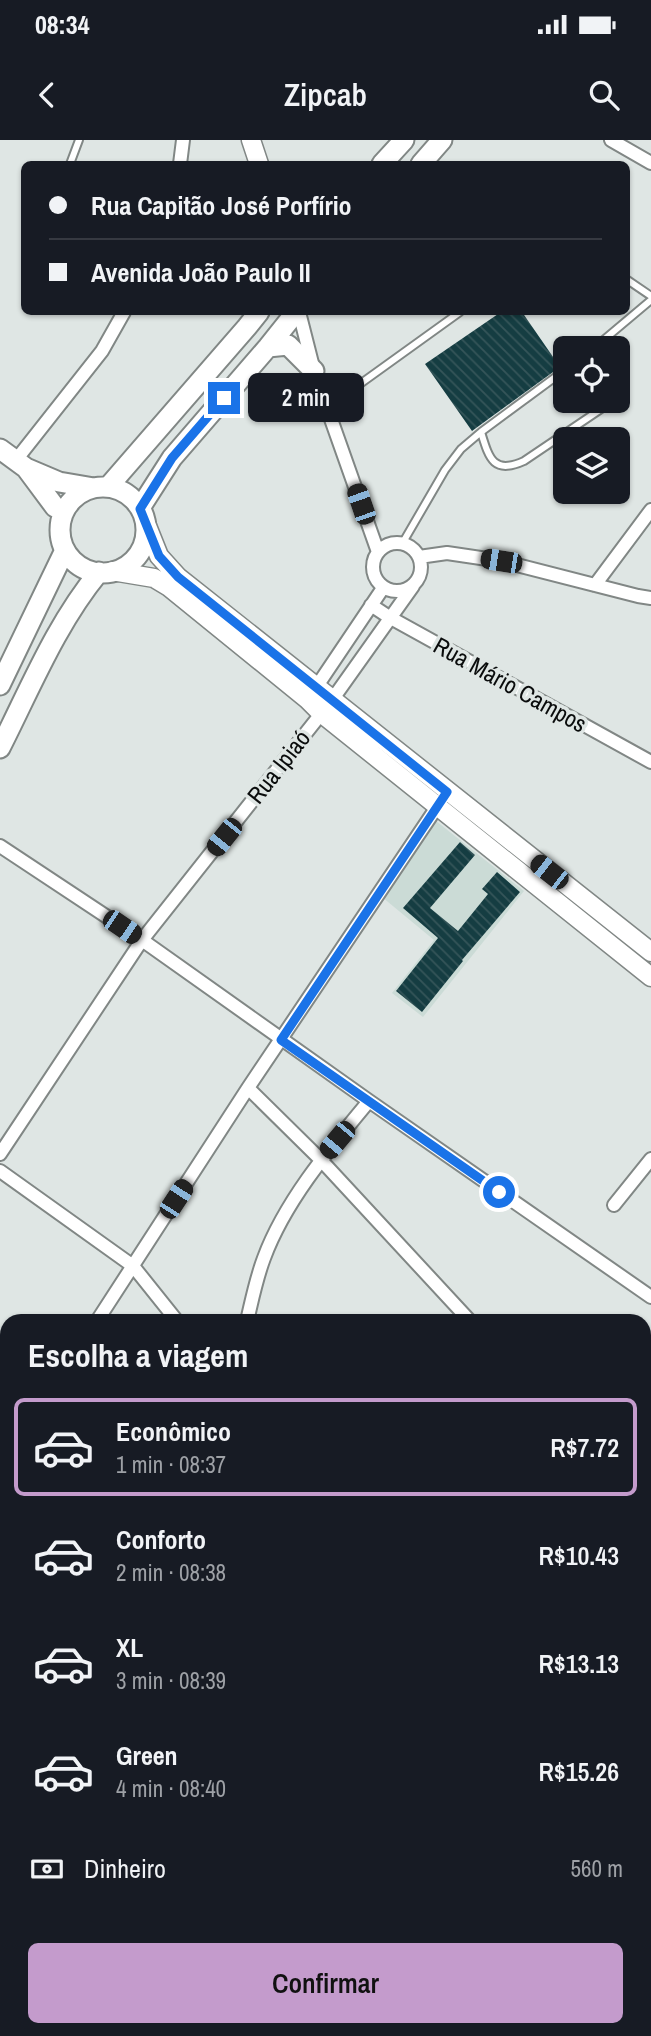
<!DOCTYPE html>
<html lang="pt">
<meta charset="utf-8">
<style>
body{margin:0;font-family:"Archivo Narrow",sans-serif;background:#20242c;color:#f1f3f6;height:100vh;display:flex;flex-direction:column;font-size:26px;white-space:nowrap}
*{box-sizing:border-box;margin:0}
p{font-size:23px;color:#9ea1a6}
.icon{flex:none;width:38px;height:38px;fill:none;stroke:currentColor;stroke-width:2;stroke-linecap:round;stroke-linejoin:round}
.map{position:relative;flex:1;overflow:hidden}
.panel{position:absolute;left:0px;top:1174px;width:651px;height:723px;display:flex;flex-direction:column;background:#171b24;border-radius:21px 21px 0 0;box-shadow:0 2px 5px #0004}
.panel>*{flex:none}
.guide{position:absolute;left:21px;top:21px;width:609px;height:154px;border-radius:10px;box-shadow:0 2px 5px #0004;display:grid;align-content:center;height:154px;padding:0 28px;background:#171b24}
.tools{position:absolute;left:553px;top:196px;display:grid;gap:14px}
.tools a{display:grid;place-items:center;width:77px;height:77px;border-radius:10px;background:#171b24;box-shadow:0 2px 5px #0004;font-size:35px}
.end{position:absolute;width:32px;height:32px;margin:-16px;border:9px solid #1a73e8;background:#fff;box-shadow:0 0 0 4px #fff}
.from{border-radius:50%}
.bubble{position:absolute;height:49px;border-radius:10px;background:#171b24;box-shadow:0 2px 5px #0004;font-size:23px;font-weight:600;line-height:49px;text-align:center}
.car{position:absolute;width:21px;height:42px;margin:-21px -10px;border-radius:9px;box-shadow:0 0 5px 2px #0007;background:linear-gradient(#222 24%,#8ab4d8 0 40%,#222 0 76%,#8ab4d8 0 86%,#222 0)}
.guide b{display:flex;align-items:center;gap:24px;height:66px;font-size:26px}
.guide b+b{border-top:2px solid #363941}
.guide i{width:18px;height:18px;background:#f1f3f6}
ul{padding:0;list-style:none}
li{display:flex;align-items:center;gap:21px;height:98px;margin:0 14px 10px;padding:0 14px;border:4px solid transparent;border-radius:10px}
li div{flex:1}
li b{display:block;font-size:26px}
li em{font-style:normal;font-weight:600}
li.active{border-color:#c49bcc}
li>.icon{width:63px;height:63px;stroke-width:1.5}
h2{padding:0 28px;font-size:32px;line-height:84px}
.pay{display:flex;align-items:center;gap:18px;height:77px;padding:0 28px;font-size:26px}
.pay p{margin-inline-start:auto}
.button{display:flex;gap:14px;margin-top:auto;padding:14px 28px}
.button a{flex:1;height:80px;border-radius:10px;background:#c49bcc;color:#111;font-size:28px;font-weight:600;line-height:80px;text-align:center}
.status{display:flex;justify-content:space-between;align-items:center;height:49px;padding:0 35px;background:#171b24;direction:ltr}
.status svg{height:19px;fill:currentColor}
header{display:flex;justify-content:space-between;align-items:center;height:91px;padding:0 28px;background:#171b24;font-size:32px;font-weight:600}
.map>svg:first-child{display:block}
.built{fill:#cbdbd6}
.cemetery{fill:url(#cemetery-stones)}
.building{fill:url(#building-back-hatch)}
.lines{fill:none;stroke-linecap:round;stroke-linejoin:round}
.lane-casing{stroke:#818785;stroke-width:10}
.street-casing{stroke:#818785;stroke-width:16}
.secondary-casing{stroke:#818785;stroke-width:21}
.primary-casing{stroke:#818785;stroke-width:23}
.lane{stroke:#fff;stroke-width:6}
.street{stroke:#fff;stroke-width:12}
.secondary{stroke:#fff;stroke-width:18}
.primary{stroke:#fff;stroke-width:19}
.route{stroke:#1a73e8;stroke-width:9}
.labels{text-anchor:middle;stroke-width:7;stroke-linejoin:round;paint-order:stroke}
.street-label{font-size:24px;fill:#0a0c0c;stroke:#dfe6e4}
</style>
<div class="status"><b>08:34</b><svg viewBox="0 0 49 12"><path d="M0 12V9h3v3zM5 12V6h3v6zM10 12V3h3v9zM15 12V0h3v12zM26 1h20v11H26zM47 4h2v5h-2z"/></svg></div>
<header><svg class="icon" aria-label="back" viewBox="0 0 24 24"><path d="M15 5l-7 7 7 7"/></svg>Zipcab<svg class="icon" aria-label="search" viewBox="0 0 24 24"><circle cx="10" cy="10" r="6"/><path d="M15 15l6 6"/></svg></header>
<div class="map">
<svg width="651" height="1896" viewBox="0 0 651 1896">
<defs>
<pattern id="cemetery-stones" width="16" height="16" patternUnits="userSpaceOnUse" patternTransform="scale(1.75)"><rect width="16" height="16" fill="#afba7a"/><path d="M2 7V4a2 2 0 0 1 4 0v3zM10 15v-3a2 2 0 0 1 4 0v3z" fill="#959f68"/></pattern>
<pattern id="building-back-hatch" width="6" height="6" patternUnits="userSpaceOnUse" patternTransform="scale(1.75)"><rect width="6" height="6" fill="#153d42"/><path d="M-1 5l2 2M0 0l6 6M5-1l2 2" fill="none" stroke="#355559"/></pattern>
</defs>
<rect width="100%" height="100%" fill="#dfe6e4"/>
<!-- built -->
<path class="built" d="M 436,681 L 524,751 L 423,877 L 392,853 L 434,800 L 382,757 Z"/>
<!-- cemetery -->
<path class="cemetery" d="M 644,1295 L 651,1301 L 651,1493 L 644,1499 Z"/>
<!-- building -->
<path class="building" d="M 501,172 L 522,172 L 560,227 L 472,291 L 425,224 Z
M 460,702 L 475,715 L 430,768 L 458,791 L 488,754 L 482,749 L 497,732 L 520,752 L 462,820 L 463,821 L 422,872 L 396,851 L 438,798 L 403,768 Z"/>
<g class="lines">
<defs>
<path id="lane" d="M 70,24 L 79,0
M 626,139 L 651,156
M 594,208 L 651,160
M 328,267 L 460,172
M 481,292 C 489,318 493,335 524,321 L 604,267 L 608,261
M 402,404 L 445,330 L 461,309 L 481,292 L 565,230"/>
<path id="street" d="M 611,0 L 651,23
M 180,24 L 183,0
M 299,172 L 314,231 L 378,412
M 16,320 L 102,211 L 124,172
M373 427a24 24 0 1 1 48 0a24 24 0 1 1-48 0Z
M 419,417 L 447,413 L 501,421 L 638,456 L 651,458
M 595,445 L 651,370
M 371,465 L 389,477 L 651,622
M 313,552 L 383,448
M 0,706 L 142,800 L 369,961 L 651,1157
M 248,948 L 320,1019 L 470,1181
M 0,1014 L 142,800 L 332,560 L 413,446
M 0,1031 L 133,1126 L 177,1181
M 614,1065 L 651,1019
M 97,1181 L 248,948 L 441,661
M 247,1181 C 252,1160 256,1139 264,1118 C 285,1061 330,1008 369,961
M 644,1273 L 651,1280
M 0,1329 L 7,1318
M 0,1479 L 7,1468
M 644,1509 L 651,1503
M 0,1578 L 7,1579
M 644,1648 L 651,1638
M 0,1698 L 7,1700
M 0,1811 L 7,1811
M 412,1890 L 413,1896
M 580,1890 L 587,1896
M 127,1896 L 128,1890
M 237,1896 L 238,1890
M 322,1896 L 322,1890"/>
<path id="secondary" d="M 251,0 L 259,24
M 145,381 L 159,416 L 178,437 L 651,812
M 112,431 L 154,438 L 169,447 L 307,559 L 321,573 L 651,837"/>
<path id="primary" d="M 382,24 L 404,0
M 421,24 L 442,0
M 268,207 L 288,205 L 314,231
M 0,309 L 26,328 L 59,342 L 94,348
M 26,328 L 55,367 L 64,372
M 108,347 L 247,187 L 259,172
M60 390a43 43 0 1 1 86 0a43 43 0 1 1-86 0Z
M 140,368 L 172,318 L 268,207 L 296,172
M 0,545 L 65,410
M 0,608 C 30,549 56,484 99,432"/>
</defs>
<!-- lane casing -->
<use href="#lane" class="lane-casing"/>
<!-- street casing -->
<use href="#street" class="street-casing"/>
<!-- secondary casing -->
<use href="#secondary" class="secondary-casing"/>
<!-- primary casing -->
<use href="#primary" class="primary-casing"/>
<!-- lane -->
<use href="#lane" class="lane"/>
<!-- street -->
<use href="#street" class="street"/>
<!-- secondary -->
<use href="#secondary" class="secondary"/>
<!-- primary -->
<use href="#primary" class="primary"/>
</g>
<g class="lines">
<!-- route -->
<path class="route" d="M 224,258 L 172,318 L 140,369 L 159,416 L 178,437 L 447,652 L 281,900 L 499,1052"/>
</g>
<g class="labels">
<!-- street labels -->
<g class="street-label">
<text transform="translate(510 545) rotate(29)" y="8">Rua Mário Campos</text>
<text transform="translate(279 627) rotate(-52)" y="8">Rua Ipiaó</text>
</g>
</g>
</svg>
<div class="tools">
<a><svg class="icon" aria-label="locate" viewBox="0 0 24 24"><circle cx="12" cy="12" r="6"/><path d="M12 2v4M12 18v4M2 12h4M18 12h4"/></svg></a>
<a><svg class="icon" aria-label="layers" viewBox="0 0 24 24"><path d="M12 4l9 5-9 5-9-5zM3 14l9 5 9-5"/></svg></a>
</div>
<i class="end from" style="left:499px;top:1052px"></i>
<i class="end" style="left:224px;top:258px"></i>
<div class="bubble" style="left:248px;top:233px;width:116px">2 min</div>
<i class="car" style="left:361px;top:364px;rotate:341deg"></i>
<i class="car" style="left:501px;top:421px;rotate:279deg"></i>
<i class="car" style="left:224px;top:697px;rotate:219deg"></i>
<i class="car" style="left:549px;top:732px;rotate:308deg"></i>
<i class="car" style="left:122px;top:787px;rotate:124deg"></i>
<i class="car" style="left:337px;top:1000px;rotate:220deg"></i>
<i class="car" style="left:176px;top:1059px;rotate:33deg"></i>
<div class="guide">
<b><i class="from"></i>Rua Capitão José Porfírio</b>
<b><i></i>Avenida João Paulo II</b>
</div>
<section class="panel">
<h2>Escolha a viagem</h2>
<ul>
<li class="active"><svg class="icon" aria-label="car" viewBox="0 0 24 24"><path d="M5 17H2v-5l4-1 3-4h7l3 4 3 1v5h-3M9 17h6M6 11h13"/><circle cx="7" cy="17" r="2"/><circle cx="17" cy="17" r="2"/></svg><div><b>Econômico</b><p>1 min · 08:37</p></div><em>R$7.72</em></li>
<li><svg class="icon" aria-label="car" viewBox="0 0 24 24"><path d="M5 17H2v-5l4-1 3-4h7l3 4 3 1v5h-3M9 17h6M6 11h13"/><circle cx="7" cy="17" r="2"/><circle cx="17" cy="17" r="2"/></svg><div><b>Conforto</b><p>2 min · 08:38</p></div><em>R$10.43</em></li>
<li><svg class="icon" aria-label="car" viewBox="0 0 24 24"><path d="M5 17H2v-5l4-1 3-4h7l3 4 3 1v5h-3M9 17h6M6 11h13"/><circle cx="7" cy="17" r="2"/><circle cx="17" cy="17" r="2"/></svg><div><b>XL</b><p>3 min · 08:39</p></div><em>R$13.13</em></li>
<li><svg class="icon" aria-label="car" viewBox="0 0 24 24"><path d="M5 17H2v-5l4-1 3-4h7l3 4 3 1v5h-3M9 17h6M6 11h13"/><circle cx="7" cy="17" r="2"/><circle cx="17" cy="17" r="2"/></svg><div><b>Green</b><p>4 min · 08:40</p></div><em>R$15.26</em></li>
</ul>
<div class="pay"><svg class="icon" aria-label="cash" viewBox="0 0 24 24"><path d="M3 7h18v10H3z"/><circle cx="12" cy="12" r="2"/></svg>Dinheiro<p>560 m</p></div>
<div class="button"><a>Confirmar</a></div>
</section>
</div>
